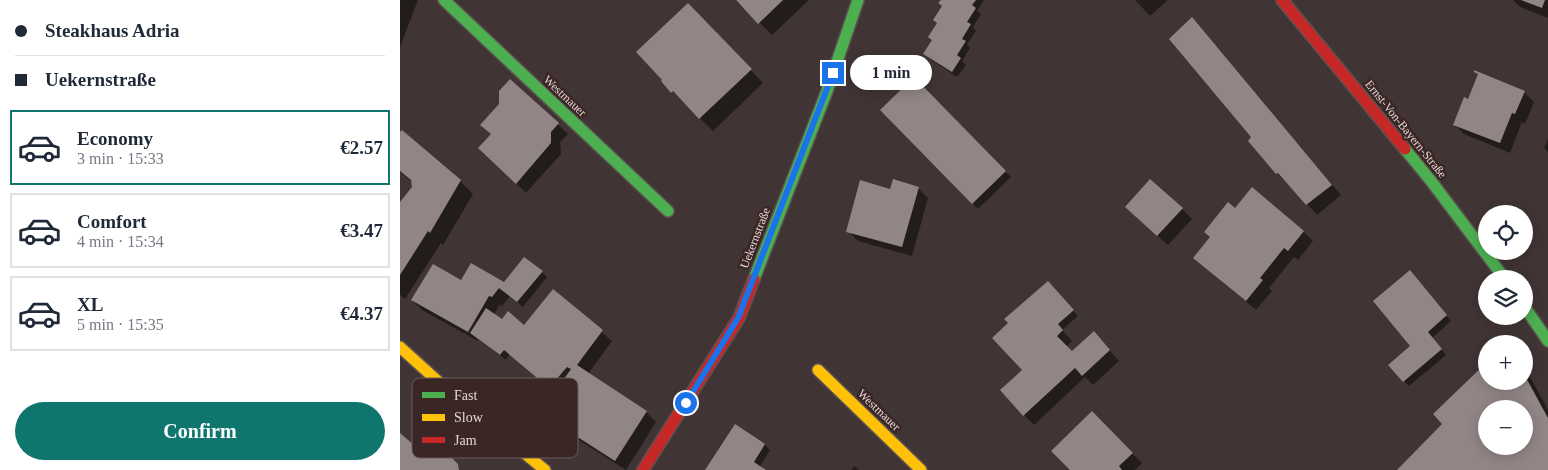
<!DOCTYPE html>
<meta charset="utf-8">
<style>
body{margin:0;font-family:"Times New Roman",serif;background:#f2f2f3;color:#1f2937;height:100vh;display:flex;flex-direction:column;font-size:19px;white-space:nowrap}
*{box-sizing:border-box;margin:0}
p{font-size:16px;color:#747a83}
.icon{flex:none;width:28px;height:28px;fill:none;stroke:currentColor;stroke-width:2;stroke-linecap:round;stroke-linejoin:round}
.map{position:relative;flex:1;overflow:hidden}
.drawer{display:flex;flex-direction:column;background:#fff;width:400px}
.drawer>*{flex:none}
.top-card{display:grid;align-content:center;height:110px;padding:0 15px;background:#fff}
.buttons{position:absolute;left:1078px;top:205px;display:grid;gap:10px}
.buttons a{display:grid;place-items:center;width:55px;height:55px;border-radius:50%;background:#fff;box-shadow:0 2px 12px #0003;font-size:25px}
.end{position:absolute;width:22px;height:22px;margin:-11px;border:6px solid #1a73e8;background:#fff;box-shadow:0 0 0 2px #fff}
.from{border-radius:50%}
.bubble{position:absolute;height:35px;border-radius:18px;background:#fff;box-shadow:0 2px 12px #0003;font-size:16px;font-weight:600;line-height:35px;text-align:center}
.top-card b{display:flex;align-items:center;gap:18px;height:48px;font-size:19px}
.top-card b+b{border-top:1px solid #e0e1e3}
.top-card i{width:12px;height:12px;background:#1f2937}
ul{padding:0;list-style:none}
li{display:flex;align-items:center;gap:15px;height:75px;margin:0 10px 8px;padding:0 5px;border:2px solid #e0e1e3;border-radius:0px}
li div{flex:1}
li b{display:block;font-size:19px}
li em{font-style:normal;font-weight:600}
li.on{border-color:#0f766e}
li>.icon{width:45px;height:45px;stroke-width:1.5}
.primary-button{display:flex;gap:10px;margin-top:auto;padding:10px 15px}
.primary-button a{flex:1;height:58px;border-radius:30px;background:#0f766e;color:#fff;font-size:20px;font-weight:600;line-height:58px;text-align:center}
main{display:flex;flex:1;min-height:0}
.map>svg:first-child{display:block}
.shadow{fill:#0007;fill-rule:evenodd}
.building{fill:#918685;fill-rule:evenodd}
.lines{fill:none;stroke-linecap:round;stroke-linejoin:round}
.fast-casing{stroke:#5c5251;stroke-width:14}
.slow-casing{stroke:#5c5251;stroke-width:14}
.jam-casing{stroke:#5c5251;stroke-width:14}
.fast{stroke:#4caf50;stroke-width:11}
.slow{stroke:#ffc107;stroke-width:11}
.jam{stroke:#c62828;stroke-width:11}
.route{stroke:#1a73e8;stroke-width:6}
.labels{text-anchor:middle;stroke-width:5;stroke-linejoin:round;paint-order:stroke}
.street-label{font-size:12px;fill:#e3d6d4;stroke:#3a2725}
.key{fill:#3a2725;stroke:#6d5c5a;stroke-width:1}
.key-label{font-size:14px;fill:#e3d6d4}
</style>
<main>
<section class="drawer">
<div class="top-card">
<b><i class="from"></i>Steakhaus Adria</b>
<b><i></i>Uekernstraße</b>
</div>
<ul>
<li class="on"><svg class="icon" aria-label="car" viewBox="0 0 24 24"><path d="M5 17H2v-5l4-1 3-4h7l3 4 3 1v5h-3M9 17h6M6 11h13"/><circle cx="7" cy="17" r="2"/><circle cx="17" cy="17" r="2"/></svg><div><b>Economy</b><p>3 min · 15:33</p></div><em>€2.57</em></li>
<li><svg class="icon" aria-label="car" viewBox="0 0 24 24"><path d="M5 17H2v-5l4-1 3-4h7l3 4 3 1v5h-3M9 17h6M6 11h13"/><circle cx="7" cy="17" r="2"/><circle cx="17" cy="17" r="2"/></svg><div><b>Comfort</b><p>4 min · 15:34</p></div><em>€3.47</em></li>
<li><svg class="icon" aria-label="car" viewBox="0 0 24 24"><path d="M5 17H2v-5l4-1 3-4h7l3 4 3 1v5h-3M9 17h6M6 11h13"/><circle cx="7" cy="17" r="2"/><circle cx="17" cy="17" r="2"/></svg><div><b>XL</b><p>5 min · 15:35</p></div><em>€4.37</em></li>
</ul>
<div class="primary-button"><a>Confirm</a></div>
</section>
<div class="map">
<svg width="1148" height="470" viewBox="0 0 1148 470">
<rect width="100%" height="100%" fill="#403534"/>
<!-- shadow -->
<path class="shadow" d="M 0,0 L 18,0 L 0,47 Z
M 335,0 L 409,0 L 372,35 L 345,8 L 344,9 Z
M 542,0 L 584,0 L 577,11 L 581,14 L 573,27 L 576,31 L 567,44 L 570,48 L 562,61 L 566,65 L 557,77 L 530,59 L 525,54 L 533,40 L 538,23 L 543,7 Z
M 735,0 L 768,0 L 750,16 Z
M 1113,0 L 1148,0 L 1148,18 L 1120,7 Z
M 301,17 L 363,83 L 313,131 L 262,81 Z
M 514,79 L 611,177 L 578,209 L 482,110 Z
M 110,80 L 168,134 L 160,142 L 161,154 L 126,193 L 80,148 L 92,135 L 100,105 Z
M 1124,92 L 1134,102 L 1125,124 L 1122,122 L 1110,153 L 1064,134 L 1054,124 L 1069,100 Z
M 871,114 L 941,195 L 917,215 L 888,183 L 887,183 L 877,173 Z
M 0,134 L 60,181 L 73,194 L 43,245 L 41,243 L 5,299 L 0,295 L 0,205 L 13,188 L 12,182 L 0,172 Z
M 1148,139 L 1148,152 L 1144,148 Z
M 518,188 L 528,198 L 512,256 L 458,241 L 448,231 L 491,190 Z
M 782,209 L 792,219 L 768,245 L 736,217 Z
M 835,210 L 903,231 L 913,241 L 898,260 L 894,257 L 869,288 L 872,291 L 856,310 L 795,258 Z
M 142,272 L 147,277 L 123,307 L 110,296 L 102,306 L 99,305 L 94,315 L 103,321 L 124,326 L 153,291 L 212,341 L 188,374 L 246,412 L 256,422 L 226,470 L 152,423 L 142,413 L 156,393 L 110,354 L 106,360 L 79,340 L 78,341 L 22,310 L 12,300 L 62,281 L 104,283 Z
M 1015,277 L 1051,321 L 1032,338 L 1046,355 L 1009,386 L 1004,381 L 1012,346 Z
M 653,288 L 678,316 L 662,330 L 672,341 L 666,347 L 672,353 L 703,343 L 719,361 L 693,385 L 685,377 L 634,425 L 624,415 L 623,370 Z
M 1086,364 L 1086,381 L 1124,381 L 1124,366 L 1148,410 L 1148,470 L 998,470 L 1044,424 L 1034,414 ZM 1086,409 L 1124,409 L 1124,446 L 1086,446 Z
M 692,413 L 742,463 L 735,470 L 672,470 Z
M 335,426 L 365,445 L 370,450 L 359,468 L 363,470 L 306,470 Z
M 454,466 L 459,470 L 451,470 Z"/>
<!-- building -->
<path class="building" d="M 336,0 L 383,0 L 358,24 Z
M 541,0 L 576,0 L 572,5 L 576,8 L 567,22 L 571,24 L 562,39 L 566,41 L 557,55 L 561,58 L 552,72 L 523,54 L 532,40 L 528,37 L 537,23 L 533,20 L 542,6 L 538,3 Z
M 1121,0 L 1145,0 L 1142,8 Z
M 288,3 L 352,69 L 299,119 L 273,91 L 271,93 L 261,81 L 262,80 L 236,52 Z
M 792,17 L 932,185 L 906,205 L 878,173 L 876,174 L 848,141 L 851,137 L 769,39 Z
M 1074,70 L 1125,91 L 1115,114 L 1112,113 L 1100,143 L 1053,125 L 1064,97 L 1068,99 L 1078,74 L 1074,72 Z
M 514,77 L 606,171 L 572,204 L 480,110 Z
M 110,79 L 159,123 L 151,132 L 151,143 L 116,184 L 78,148 L 91,134 L 80,125 L 99,104 L 99,91 Z
M 2,130 L 61,180 L 30,233 L 28,231 L 0,275 L 0,202 L 12,187 L 11,180 L 0,171 L 0,132 Z
M 493,179 L 519,187 L 502,247 L 446,232 L 460,180 L 490,189 Z
M 750,179 L 783,208 L 757,236 L 725,207 Z
M 852,187 L 904,231 L 888,251 L 884,248 L 860,278 L 863,280 L 846,301 L 793,258 L 810,237 L 804,232 L 828,202 L 835,208 Z
M 124,257 L 143,271 L 117,302 L 99,288 L 92,297 L 89,296 L 68,332 L 11,300 L 33,264 L 61,280 L 71,263 L 104,282 Z
M 1010,270 L 1047,315 L 1028,332 L 1042,349 L 1003,382 L 988,365 L 1010,346 L 973,301 Z
M 648,281 L 674,310 L 658,324 L 663,330 L 657,336 L 672,351 L 694,331 L 710,350 L 682,376 L 675,368 L 623,416 L 600,390 L 622,370 L 592,338 L 608,323 L 604,319 Z
M 153,289 L 203,330 L 177,365 L 247,411 L 215,461 L 140,413 L 171,369 L 167,367 L 149,388 L 104,350 L 100,355 L 70,333 L 86,308 L 102,319 L 108,311 L 124,325 Z
M 1086,363 L 1086,381 L 1124,381 L 1124,374 L 1148,418 L 1148,470 L 997,470 L 1042,424 L 1033,414 ZM 1086,409 L 1124,409 L 1124,446 L 1086,446 Z
M 692,411 L 733,453 L 719,466 L 722,470 L 670,470 L 651,451 Z
M 335,424 L 365,444 L 354,462 L 366,470 L 305,470 Z
M 0,433 L 15,446 L 27,434 L 58,464 L 59,470 L 0,470 Z"/>
<g class="lines">
<defs>
<path id="fast" d="M 44,0 L 268,211
M 1005,149 L 1031,181 L 1105,279
M 354,279 L 427,91 L 458,0
M 1124,306 L 1148,341"/>
<path id="slow" d="M 0,347 L 52,394 L 145,470
M 418,370 L 521,470"/>
<path id="jam" d="M 882,0 L 1005,149
M 243,470 L 339,318 L 354,279"/>
</defs>
<!-- fast casing -->
<use href="#fast" class="fast-casing"/>
<!-- slow casing -->
<use href="#slow" class="slow-casing"/>
<!-- jam casing -->
<use href="#jam" class="jam-casing"/>
<!-- fast -->
<use href="#fast" class="fast"/>
<!-- slow -->
<use href="#slow" class="slow"/>
<!-- jam -->
<use href="#jam" class="jam"/>
</g>
<g class="lines">
<!-- route -->
<path class="route" d="M 286,403 L 338,318 L 433,73"/>
</g>
<g class="labels">
<!-- street labels -->
<g class="street-label">
<text transform="translate(165 96) rotate(43)" y="4">Westmauer</text>
<text transform="translate(1006 129) rotate(51)" y="4">Ernst-Von-Bayern-Straße</text>
<text transform="translate(355 238) rotate(-69)" y="4">Uekernstraße</text>
<text transform="translate(479 410) rotate(44)" y="4">Westmauer</text>
</g>
</g>
<!-- legend -->
<rect x="12" y="378" width="166" height="80" rx="8" class="key"/>
<rect x="22" y="392" width="23" height="6" fill="#4caf50"/>
<rect x="22" y="414" width="23" height="7" fill="#ffc107"/>
<rect x="22" y="437" width="23" height="6" fill="#c62828"/>
<g class="key-label">
<text x="54" y="400">Fast</text>
<text x="54" y="422">Slow</text>
<text x="54" y="445">Jam</text>
</g>
</svg>
<div class="buttons">
<a><svg class="icon" aria-label="locate" viewBox="0 0 24 24"><circle cx="12" cy="12" r="6"/><path d="M12 2v4M12 18v4M2 12h4M18 12h4"/></svg></a>
<a><svg class="icon" aria-label="layers" viewBox="0 0 24 24"><path d="M12 4l9 5-9 5-9-5zM3 14l9 5 9-5"/></svg></a>
<a>+</a>
<a>−</a>
</div>
<i class="end from" style="left:286px;top:403px"></i>
<i class="end" style="left:433px;top:73px"></i>
<div class="bubble" style="left:450px;top:55px;width:82px">1 min</div>
</div>
</main>
